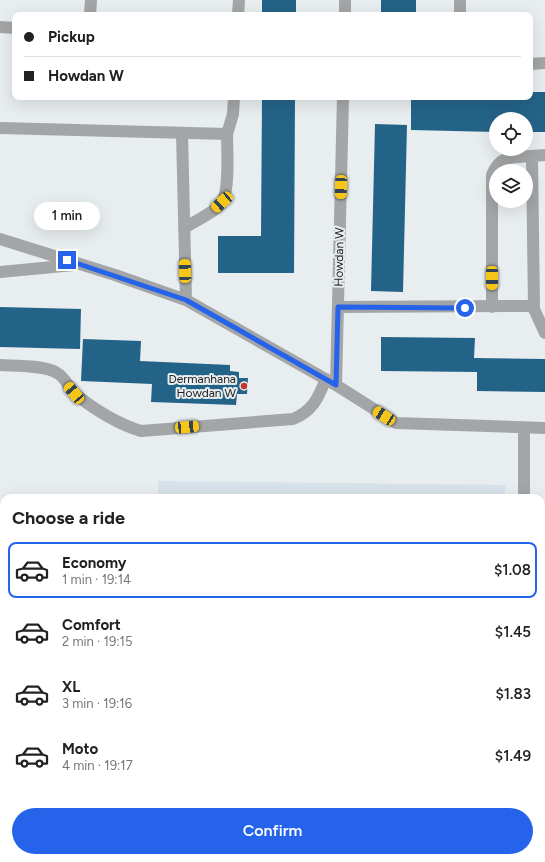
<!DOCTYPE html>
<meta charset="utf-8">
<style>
body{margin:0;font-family:Figtree,sans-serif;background:#f2f2f2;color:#222;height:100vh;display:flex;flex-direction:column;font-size:15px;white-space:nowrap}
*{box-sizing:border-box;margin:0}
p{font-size:13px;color:#767676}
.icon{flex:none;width:22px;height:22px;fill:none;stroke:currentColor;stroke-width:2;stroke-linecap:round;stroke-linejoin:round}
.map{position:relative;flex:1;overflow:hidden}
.sheet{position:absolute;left:0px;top:494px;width:545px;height:368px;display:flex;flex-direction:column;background:#fff;border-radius:12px 12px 0 0;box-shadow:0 4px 16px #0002}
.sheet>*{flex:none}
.banner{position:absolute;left:12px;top:12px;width:521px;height:88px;border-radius:8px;box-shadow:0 4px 16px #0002;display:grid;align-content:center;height:88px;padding:0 12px;background:#fff}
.controls{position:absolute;left:489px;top:112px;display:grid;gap:8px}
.controls a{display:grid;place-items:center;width:44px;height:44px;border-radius:50%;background:#fff;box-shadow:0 4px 16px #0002;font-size:20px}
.end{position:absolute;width:18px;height:18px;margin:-9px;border:5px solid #2563eb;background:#fff;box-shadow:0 0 0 2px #fff}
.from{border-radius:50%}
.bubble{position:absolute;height:28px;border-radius:14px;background:#fff;box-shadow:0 4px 16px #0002;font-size:13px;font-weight:600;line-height:28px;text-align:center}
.car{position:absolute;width:12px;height:24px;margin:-12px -6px;border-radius:5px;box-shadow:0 0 3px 1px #0007;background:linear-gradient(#f5c518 24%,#345 0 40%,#f5c518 0 76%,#345 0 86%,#f5c518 0)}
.banner b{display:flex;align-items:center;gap:14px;height:38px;font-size:15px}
.banner b+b{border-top:1px solid #e0e0e0}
.banner i{width:10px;height:10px;background:#222}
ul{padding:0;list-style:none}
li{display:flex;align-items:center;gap:12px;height:56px;margin:0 8px 6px;padding:0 4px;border:2px solid transparent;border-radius:8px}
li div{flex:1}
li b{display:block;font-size:15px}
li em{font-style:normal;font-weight:600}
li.current{border-color:#2563eb}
li>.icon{width:36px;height:36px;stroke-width:1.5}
h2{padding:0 12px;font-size:18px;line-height:48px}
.button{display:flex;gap:8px;margin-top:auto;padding:8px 12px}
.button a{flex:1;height:46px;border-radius:24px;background:#2563eb;color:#fff;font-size:16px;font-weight:600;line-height:46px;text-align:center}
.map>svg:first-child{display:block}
.built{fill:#d7e2ea}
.building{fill:#246388}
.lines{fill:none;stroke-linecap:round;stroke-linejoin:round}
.minor{stroke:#a3a5a6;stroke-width:12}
.route{stroke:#2563eb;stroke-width:5}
.poi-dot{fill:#c4372e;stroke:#e8edf0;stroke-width:1.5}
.labels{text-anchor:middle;stroke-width:4;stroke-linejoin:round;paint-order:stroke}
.street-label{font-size:12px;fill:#212224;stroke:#e8edf0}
.poi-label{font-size:12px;fill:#212224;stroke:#e8edf0;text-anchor:end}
</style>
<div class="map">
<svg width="545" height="862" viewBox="0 0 545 862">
<rect width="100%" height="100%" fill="#e8edf0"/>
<!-- built -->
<path class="built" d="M 158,481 L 505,485 L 505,498 L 158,498 Z
M 150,858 L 504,858 L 504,862 L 150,862 Z"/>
<!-- building -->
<path class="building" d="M 262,0 L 296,0 L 296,15 L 262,15 Z
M 381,0 L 416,0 L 416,15 L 381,15 Z
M 530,92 L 545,92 L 545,132 L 526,132 L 526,119 L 496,119 L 496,132 L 411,130 L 411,97 L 530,97 Z
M 262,97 L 295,97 L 294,273 L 218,273 L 218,236 L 261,236 Z
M 375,124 L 407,125 L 403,292 L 371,291 Z
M 0,307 L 81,309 L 80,349 L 0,347 Z
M 381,337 L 475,338 L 474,358 L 545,359 L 545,392 L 477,391 L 477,372 L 381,371 Z
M 83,339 L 141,341 L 140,361 L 230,365 L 230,371 L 239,372 L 239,378 L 248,378 L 247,394 L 237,394 L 236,405 L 151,402 L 152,384 L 81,381 Z"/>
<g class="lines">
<!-- minor -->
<path class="minor" d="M 460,0 L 460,15
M 90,15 L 91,0
M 238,15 L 239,0
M 345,15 L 345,0
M 0,27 L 15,28
M 530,64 L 545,63
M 0,128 L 227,134 L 233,114 L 234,97
M 182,133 L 186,300
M 184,228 C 194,222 217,211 222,202 C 230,189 227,150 227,134
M 0,239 L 115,275 L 186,300 L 336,385 L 396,423 L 545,428
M 0,272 L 74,265
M 338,307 L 530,306 L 534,309 L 545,333
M 492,307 L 492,175 C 500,154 512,158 532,156
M 534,309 L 532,156 L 545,155
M 0,365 C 15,366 45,365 57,373 C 65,377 69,388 75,394 C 94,409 118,424 141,431 L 293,419 C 313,411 318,398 326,379
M 336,385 L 343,97
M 524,498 L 524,428
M 0,699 L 4,699
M 541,738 L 545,738
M 76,862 L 76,858
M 521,862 L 521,858"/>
</g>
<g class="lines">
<!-- route -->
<path class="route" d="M 67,260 L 186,300 L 336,385 L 338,307 L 465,308"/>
</g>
<!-- markers -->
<circle class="poi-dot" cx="244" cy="386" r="4"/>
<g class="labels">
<!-- street labels -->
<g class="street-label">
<text transform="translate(339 257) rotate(-89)" y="4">Howdan W</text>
</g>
<!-- poi labels -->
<g class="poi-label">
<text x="236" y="383">Dermanhana<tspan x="236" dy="14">Howdan W</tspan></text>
</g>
</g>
</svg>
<div class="controls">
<a><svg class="icon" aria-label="locate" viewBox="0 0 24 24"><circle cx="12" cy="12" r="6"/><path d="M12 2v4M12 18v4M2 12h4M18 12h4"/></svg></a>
<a><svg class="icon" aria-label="layers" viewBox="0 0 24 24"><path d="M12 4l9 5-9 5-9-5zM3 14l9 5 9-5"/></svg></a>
</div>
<i class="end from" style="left:465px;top:308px"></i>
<i class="end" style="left:67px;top:260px"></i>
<div class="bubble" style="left:34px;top:202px;width:66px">1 min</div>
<i class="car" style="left:341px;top:187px;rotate:182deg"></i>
<i class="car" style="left:222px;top:202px;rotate:228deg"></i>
<i class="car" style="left:185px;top:271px;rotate:358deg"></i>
<i class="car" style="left:492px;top:278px;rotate:180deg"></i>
<i class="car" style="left:74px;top:393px;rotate:320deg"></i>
<i class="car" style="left:384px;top:416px;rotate:303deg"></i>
<i class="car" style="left:187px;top:427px;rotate:85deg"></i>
<div class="banner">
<b><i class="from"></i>Pickup</b>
<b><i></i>Howdan W</b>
</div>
<section class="sheet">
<h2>Choose a ride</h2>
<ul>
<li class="current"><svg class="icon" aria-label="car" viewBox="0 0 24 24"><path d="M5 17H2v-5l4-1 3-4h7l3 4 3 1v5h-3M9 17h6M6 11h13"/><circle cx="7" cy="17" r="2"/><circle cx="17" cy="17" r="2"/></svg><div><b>Economy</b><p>1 min · 19:14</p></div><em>$1.08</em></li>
<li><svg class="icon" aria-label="car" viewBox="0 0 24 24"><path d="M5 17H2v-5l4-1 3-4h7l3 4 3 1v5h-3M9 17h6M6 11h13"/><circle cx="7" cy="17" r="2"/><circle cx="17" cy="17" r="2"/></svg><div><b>Comfort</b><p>2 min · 19:15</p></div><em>$1.45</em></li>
<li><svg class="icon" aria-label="car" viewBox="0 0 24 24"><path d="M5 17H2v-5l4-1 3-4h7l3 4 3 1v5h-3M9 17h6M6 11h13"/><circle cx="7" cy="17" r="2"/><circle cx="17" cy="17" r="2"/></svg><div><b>XL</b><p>3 min · 19:16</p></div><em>$1.83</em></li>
<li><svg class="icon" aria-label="car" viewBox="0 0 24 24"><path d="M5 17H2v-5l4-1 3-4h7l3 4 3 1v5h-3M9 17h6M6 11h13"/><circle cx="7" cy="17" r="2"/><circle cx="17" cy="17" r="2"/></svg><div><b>Moto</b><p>4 min · 19:17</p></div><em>$1.49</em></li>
</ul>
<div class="button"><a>Confirm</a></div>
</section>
</div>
